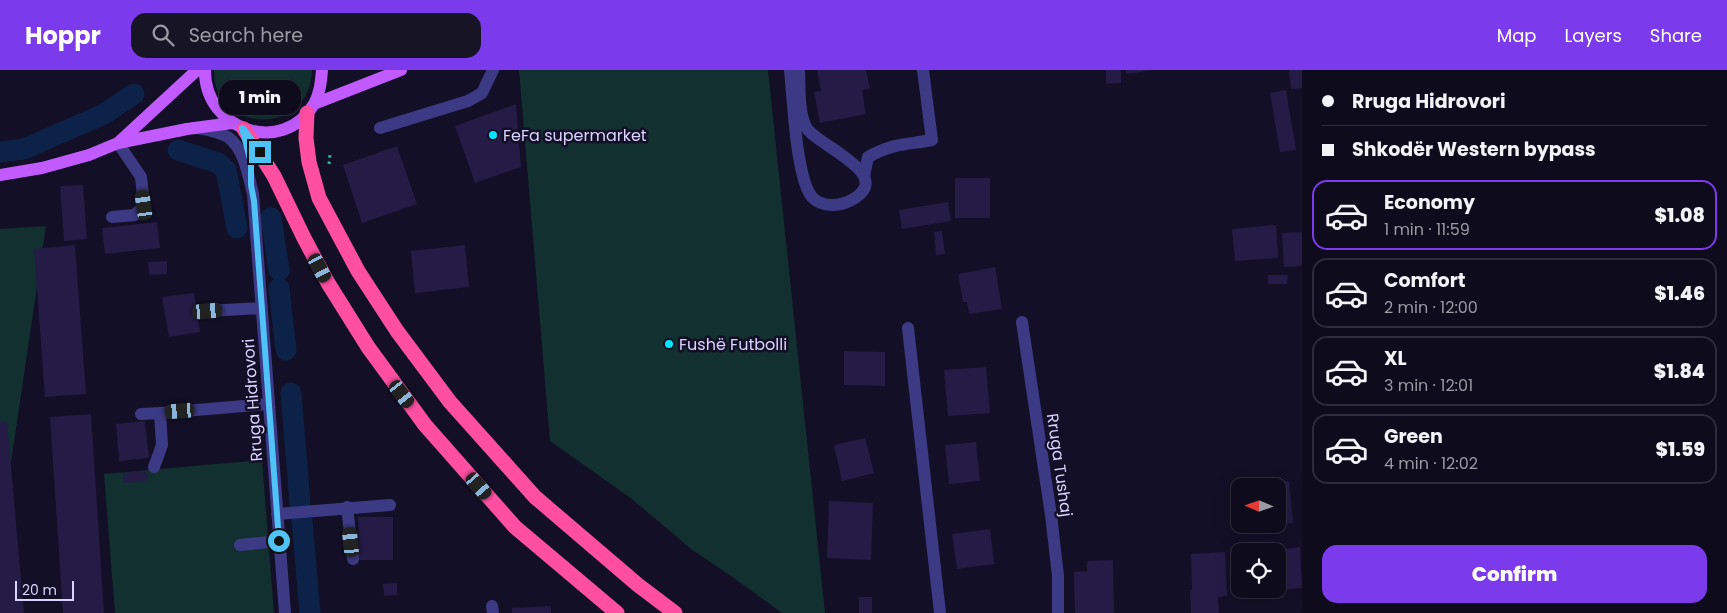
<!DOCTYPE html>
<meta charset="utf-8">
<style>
body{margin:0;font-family:Poppins,sans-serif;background:#171425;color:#f1f3f6;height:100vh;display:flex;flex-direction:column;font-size:19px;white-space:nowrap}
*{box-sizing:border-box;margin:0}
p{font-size:16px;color:#9b9ba3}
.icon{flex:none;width:28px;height:28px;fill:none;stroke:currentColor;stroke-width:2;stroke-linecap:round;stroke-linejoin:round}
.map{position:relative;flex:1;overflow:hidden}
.panel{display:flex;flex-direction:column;background:#0e0b1c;width:425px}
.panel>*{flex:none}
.hud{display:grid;align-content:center;height:110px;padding:0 20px;background:#0e0b1c}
.needle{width:32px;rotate:272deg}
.buttons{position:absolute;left:1231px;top:408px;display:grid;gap:10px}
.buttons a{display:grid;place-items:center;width:55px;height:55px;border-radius:10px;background:#0e0b1c;box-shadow:0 5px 20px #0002,0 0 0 1px #2e2b3b;font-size:25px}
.scale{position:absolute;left:15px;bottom:12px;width:59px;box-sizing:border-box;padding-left:5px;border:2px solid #d9d4ff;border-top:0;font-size:14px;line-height:18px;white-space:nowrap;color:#d9d4ff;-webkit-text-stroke:4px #130f26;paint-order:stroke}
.end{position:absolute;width:22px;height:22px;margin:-11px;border:6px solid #4fc3f7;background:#111;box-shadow:0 0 0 2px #111}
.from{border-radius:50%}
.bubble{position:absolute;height:35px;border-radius:15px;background:#0e0b1c;box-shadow:0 5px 20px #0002,0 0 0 1px #2e2b3b;font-size:16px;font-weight:800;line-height:35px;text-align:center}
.car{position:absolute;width:15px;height:30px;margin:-15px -8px;border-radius:6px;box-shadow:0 0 4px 1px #0007;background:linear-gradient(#222 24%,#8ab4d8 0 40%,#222 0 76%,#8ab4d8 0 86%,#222 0)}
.hud b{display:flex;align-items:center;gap:18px;height:48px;font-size:19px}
.hud b+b{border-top:1px solid #2e2b3b}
.hud i{width:12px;height:12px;background:#f1f3f6}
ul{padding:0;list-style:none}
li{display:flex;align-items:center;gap:15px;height:70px;margin:0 10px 8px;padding:0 10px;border:2px solid #2e2b3b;border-radius:15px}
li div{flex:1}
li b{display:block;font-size:19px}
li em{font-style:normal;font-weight:800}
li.current{border-color:#7c3aed}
li>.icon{width:45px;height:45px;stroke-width:1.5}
.primary-button{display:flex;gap:10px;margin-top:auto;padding:10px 20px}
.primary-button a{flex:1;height:58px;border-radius:15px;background:#7c3aed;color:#fff;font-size:20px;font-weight:800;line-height:58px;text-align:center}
header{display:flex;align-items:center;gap:30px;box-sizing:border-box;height:70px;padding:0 25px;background:#7c3aed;color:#fff}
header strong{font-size:24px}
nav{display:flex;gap:28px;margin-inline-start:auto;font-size:18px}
.search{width:350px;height:45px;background:#171425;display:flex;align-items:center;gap:12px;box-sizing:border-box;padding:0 18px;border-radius:15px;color:#9b9ba3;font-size:19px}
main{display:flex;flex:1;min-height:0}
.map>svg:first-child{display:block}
.green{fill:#12302f}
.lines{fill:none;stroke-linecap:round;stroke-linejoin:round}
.canal{stroke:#0c2248;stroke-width:21}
.building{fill:#241b47}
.path{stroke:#2fb8b0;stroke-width:3;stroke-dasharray:2.5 4;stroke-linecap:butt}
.minor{stroke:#3d3a85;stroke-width:12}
.major{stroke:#c25bff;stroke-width:12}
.highway{stroke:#ff4fa3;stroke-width:15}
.route{stroke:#4fc3f7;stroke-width:6}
.poi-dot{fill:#00e5ff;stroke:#130f26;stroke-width:2}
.labels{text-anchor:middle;stroke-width:5;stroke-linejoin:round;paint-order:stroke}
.poi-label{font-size:16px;fill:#d9d4ff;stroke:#130f26;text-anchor:start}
.street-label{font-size:16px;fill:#d9d4ff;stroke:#130f26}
</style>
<header>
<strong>Hoppr</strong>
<div class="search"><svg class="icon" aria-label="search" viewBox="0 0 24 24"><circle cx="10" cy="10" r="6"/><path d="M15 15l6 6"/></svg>Search here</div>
<nav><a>Map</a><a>Layers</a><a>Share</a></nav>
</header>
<main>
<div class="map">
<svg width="1302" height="543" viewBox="0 0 1302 543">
<rect width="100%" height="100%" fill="#130f26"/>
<!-- green -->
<path class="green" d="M 214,0 L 312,0 C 310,68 213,64 214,0 Z
M 519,0 L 768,0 L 825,543 L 782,543 L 734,508 L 691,479 L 632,429 L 550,371 Z
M 46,156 L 0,467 L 0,159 Z
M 262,390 L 274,543 L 115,543 L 104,404 Z"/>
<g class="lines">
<!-- canal -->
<path class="canal" d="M 178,80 L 218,93 L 226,100 L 237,158
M 0,82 L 24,79 L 104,44 L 134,24
M 271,148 L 279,200
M 279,218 L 286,280
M 291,323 L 300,433
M 302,450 L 310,543"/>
</g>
<!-- building -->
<path class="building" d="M 817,0 L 866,0 L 870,19 L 862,20 L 866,44 L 820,53 L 814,22 L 821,21 Z
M 1106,0 L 1121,0 L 1121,13 L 1106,14 Z
M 1126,0 L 1148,0 L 1148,1 L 1126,4 Z
M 1289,0 L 1302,0 L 1302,18 L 1291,19 Z
M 1286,20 L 1296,80 L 1280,82 L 1270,23 Z
M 516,34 L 521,97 L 475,113 L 455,56 Z
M 397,76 L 417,134 L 362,153 L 343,95 Z
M 955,108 L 990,108 L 990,148 L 955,148 Z
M 83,115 L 87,169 L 64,171 L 60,116 Z
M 948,132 L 951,151 L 902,159 L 899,140 Z
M 157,152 L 160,178 L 105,184 L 102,158 Z
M 1276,155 L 1278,188 L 1235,191 L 1232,159 Z
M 942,161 L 945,184 L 936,185 L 934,162 Z
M 1302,162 L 1302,196 L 1284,197 L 1282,163 Z
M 75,175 L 86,324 L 45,327 L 34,179 Z
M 465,175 L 469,217 L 415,223 L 411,181 Z
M 167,191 L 167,204 L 149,205 L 148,192 Z
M 995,197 L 1002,239 L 969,244 L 967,232 L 963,232 L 958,204 Z
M 1268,205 L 1288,205 L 1287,214 L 1268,214 Z
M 194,223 L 200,262 L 169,267 L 162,227 Z
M 844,281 L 885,282 L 885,316 L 844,315 Z
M 986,297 L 990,343 L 948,346 L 944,300 Z
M 91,344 L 104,543 L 63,543 L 50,347 Z
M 7,351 L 24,543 L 0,543 L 0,352 Z
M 145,351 L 149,388 L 119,391 L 116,354 Z
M 865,368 L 874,403 L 842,411 L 834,375 Z
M 976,372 L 980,411 L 949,414 L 945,375 Z
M 148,401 L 148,411 L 124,413 L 123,403 Z
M 1289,411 L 1293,453 L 1263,457 L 1263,454 L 1278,454 L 1278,416 L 1258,416 L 1258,414 Z
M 829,431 L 873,433 L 871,490 L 827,488 Z
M 358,447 L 393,447 L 393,490 L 359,490 Z
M 990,459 L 994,494 L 957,499 L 952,464 Z
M 1300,477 L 1302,518 L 1271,521 L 1271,519 L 1278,519 L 1278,480 Z
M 1225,482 L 1227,526 L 1218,527 L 1219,543 L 1191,543 L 1190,520 L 1192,520 L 1191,484 Z
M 1113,490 L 1114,543 L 1075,543 L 1074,502 L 1087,501 L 1087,491 Z
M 397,513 L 397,525 L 384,526 L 383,514 Z
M 859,527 L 872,527 L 872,543 L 859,543 Z
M 551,536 L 551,543 L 512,543 L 512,538 Z"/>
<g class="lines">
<!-- path -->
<path class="path" d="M 329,94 L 330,84"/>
<!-- minor -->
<path class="minor" d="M 790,0 C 793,28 796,108 812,127 C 823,139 843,136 855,128 C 894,103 814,74 806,57 C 798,40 800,18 799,0
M 198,58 C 208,60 220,62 228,67 C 245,80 248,105 253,124 L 285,543
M 380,58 L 468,31 L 482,23 L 493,0
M 864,106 L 868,87 C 893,73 905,75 932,70 L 923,0
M 112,147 L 135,145 L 144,135 L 141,107 L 118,73
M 208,241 L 261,238
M 1022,252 L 1051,445 L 1058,506 L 1058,543
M 908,258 L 940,543
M 141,344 L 160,343
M 154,397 L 162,375 L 160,343 L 268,334
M 347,437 L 353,489
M 277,444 L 390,435
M 240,475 L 279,471
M 492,536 L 493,543"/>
<!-- major -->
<path class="major" d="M 205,0 C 204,60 283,87 314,34 C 320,23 321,12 322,0
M 314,34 L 401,0
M 118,73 L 197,0
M 0,105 L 42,98 L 89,85 L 118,73 L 187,59 L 232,53"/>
<!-- highway -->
<path class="highway" d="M 307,43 L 306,68 L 309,92 L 319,128 L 358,201 L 397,261 L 450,332 L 535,427 L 638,515 L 675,543
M 244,59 L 274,106 L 304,168 L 328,213 L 368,277 L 425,355 L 515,457 L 617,543"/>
</g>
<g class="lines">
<!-- route -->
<path class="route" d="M 260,82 L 244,59 L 242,58 L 251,93 L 251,115 L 254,131 L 279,471"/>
</g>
<!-- markers -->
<g class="poi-dot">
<circle cx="493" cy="65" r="5"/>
<circle cx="669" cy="274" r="5"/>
</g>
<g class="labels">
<!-- poi labels -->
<g class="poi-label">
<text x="503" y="71">FeFa supermarket</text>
<text x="679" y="280">Fushë Futbolli</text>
</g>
<!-- street labels -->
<g class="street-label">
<text transform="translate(252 330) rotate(-94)" y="6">Rruga Hidrovori</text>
<text transform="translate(1060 395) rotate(82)" y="6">Rruga Tushaj</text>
</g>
</g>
</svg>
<div class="buttons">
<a><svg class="needle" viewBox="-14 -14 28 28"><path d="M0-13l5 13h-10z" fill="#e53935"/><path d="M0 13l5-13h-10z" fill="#9b9ba3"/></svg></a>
<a><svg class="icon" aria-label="locate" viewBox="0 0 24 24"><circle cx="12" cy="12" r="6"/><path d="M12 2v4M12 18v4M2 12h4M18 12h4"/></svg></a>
</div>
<div class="scale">20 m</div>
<i class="end from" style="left:279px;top:471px"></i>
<i class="end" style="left:260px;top:82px"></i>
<div class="bubble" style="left:219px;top:10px;width:82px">1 min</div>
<i class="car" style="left:144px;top:135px;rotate:352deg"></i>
<i class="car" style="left:320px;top:198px;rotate:152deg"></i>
<i class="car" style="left:208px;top:241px;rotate:85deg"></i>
<i class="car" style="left:402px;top:324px;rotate:143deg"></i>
<i class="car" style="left:180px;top:341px;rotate:266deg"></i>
<i class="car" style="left:479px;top:416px;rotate:139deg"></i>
<i class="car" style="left:351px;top:472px;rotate:354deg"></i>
</div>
<section class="panel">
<div class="hud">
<b><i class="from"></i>Rruga Hidrovori</b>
<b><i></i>Shkodër Western bypass</b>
</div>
<ul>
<li class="current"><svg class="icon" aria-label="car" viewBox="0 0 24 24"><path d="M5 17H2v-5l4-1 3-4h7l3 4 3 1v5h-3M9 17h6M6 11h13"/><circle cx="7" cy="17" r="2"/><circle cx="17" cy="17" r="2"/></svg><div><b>Economy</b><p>1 min · 11:59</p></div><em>$1.08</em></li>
<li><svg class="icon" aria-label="car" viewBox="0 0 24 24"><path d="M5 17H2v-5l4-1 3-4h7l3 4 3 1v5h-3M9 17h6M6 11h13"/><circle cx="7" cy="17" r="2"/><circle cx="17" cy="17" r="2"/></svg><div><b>Comfort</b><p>2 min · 12:00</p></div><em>$1.46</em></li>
<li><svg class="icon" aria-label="car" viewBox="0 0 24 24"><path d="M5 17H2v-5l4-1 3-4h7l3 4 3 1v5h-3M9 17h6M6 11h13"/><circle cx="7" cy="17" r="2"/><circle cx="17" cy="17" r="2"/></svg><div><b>XL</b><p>3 min · 12:01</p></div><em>$1.84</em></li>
<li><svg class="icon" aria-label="car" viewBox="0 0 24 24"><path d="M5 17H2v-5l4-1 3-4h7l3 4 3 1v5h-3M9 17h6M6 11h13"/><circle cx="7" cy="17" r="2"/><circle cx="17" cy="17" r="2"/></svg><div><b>Green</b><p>4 min · 12:02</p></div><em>$1.59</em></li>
</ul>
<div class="primary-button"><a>Confirm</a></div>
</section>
</main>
